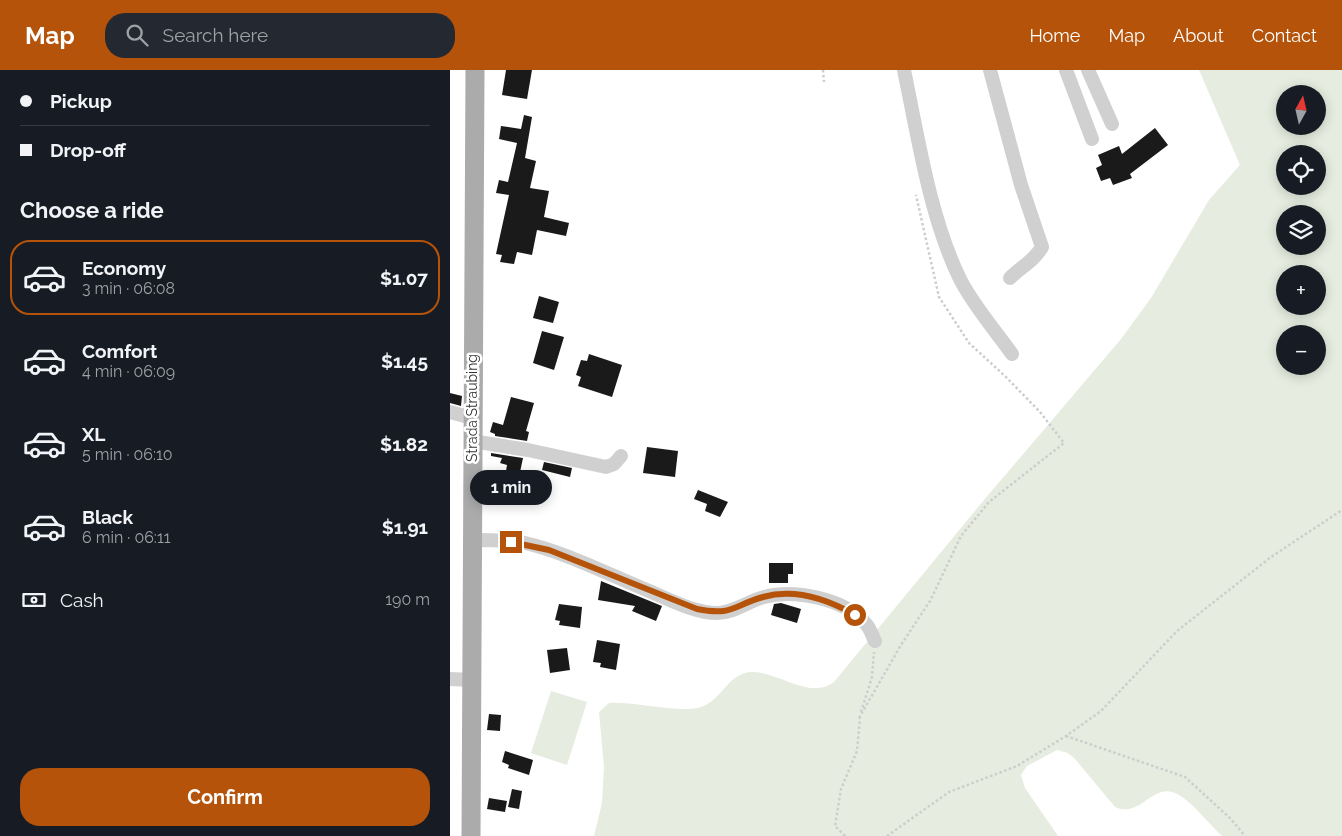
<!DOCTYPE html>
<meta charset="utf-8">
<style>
body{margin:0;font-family:Raleway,sans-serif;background:#242831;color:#f1f3f6;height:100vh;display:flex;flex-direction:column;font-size:19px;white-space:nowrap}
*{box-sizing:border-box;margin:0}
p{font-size:16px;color:#9ea1a6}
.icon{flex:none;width:28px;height:28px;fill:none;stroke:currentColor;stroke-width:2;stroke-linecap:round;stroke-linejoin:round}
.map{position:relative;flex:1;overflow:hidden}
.details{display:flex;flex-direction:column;background:#171b24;width:450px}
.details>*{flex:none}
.hud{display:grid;align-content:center;height:110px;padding:0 20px;background:#171b24}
.needle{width:32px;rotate:8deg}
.tools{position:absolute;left:826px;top:15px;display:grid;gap:10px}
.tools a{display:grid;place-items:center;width:50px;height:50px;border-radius:50%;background:#171b24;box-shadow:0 2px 12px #0003;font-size:25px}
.end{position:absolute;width:22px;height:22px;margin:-11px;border:6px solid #b45309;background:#fff;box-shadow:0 0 0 2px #fff}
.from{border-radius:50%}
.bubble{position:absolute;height:35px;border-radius:18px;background:#171b24;box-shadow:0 2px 12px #0003;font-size:16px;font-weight:700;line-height:35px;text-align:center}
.hud b{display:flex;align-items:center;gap:18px;height:48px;font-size:19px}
.hud b+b{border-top:1px solid #363941}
.hud i{width:12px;height:12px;background:#f1f3f6}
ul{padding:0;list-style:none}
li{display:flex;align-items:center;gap:15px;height:75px;margin:0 10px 8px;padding:0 10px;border:2px solid transparent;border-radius:20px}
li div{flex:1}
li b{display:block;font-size:19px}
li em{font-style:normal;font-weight:700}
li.selected{border-color:#b45309}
li>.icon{width:45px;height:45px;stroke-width:1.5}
h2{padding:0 20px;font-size:22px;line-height:60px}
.pay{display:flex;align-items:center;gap:12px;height:55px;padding:0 20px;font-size:19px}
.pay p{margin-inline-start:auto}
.primary-button{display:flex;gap:10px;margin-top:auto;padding:10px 20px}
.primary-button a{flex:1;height:58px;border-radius:20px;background:#b45309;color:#fff;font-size:20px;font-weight:700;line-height:58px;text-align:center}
header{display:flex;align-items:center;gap:30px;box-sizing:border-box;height:70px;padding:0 25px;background:#b45309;color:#fff}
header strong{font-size:24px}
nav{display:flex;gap:28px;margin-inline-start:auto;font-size:18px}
.search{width:350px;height:45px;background:#242831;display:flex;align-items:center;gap:12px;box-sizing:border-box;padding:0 18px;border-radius:20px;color:#9ea1a6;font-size:19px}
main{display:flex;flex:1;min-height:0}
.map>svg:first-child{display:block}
.green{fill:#e6ecdf;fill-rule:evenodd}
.building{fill:#1a1a1a}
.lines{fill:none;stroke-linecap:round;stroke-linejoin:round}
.path{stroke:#cdcdcd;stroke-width:2.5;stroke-dasharray:2.5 2.5;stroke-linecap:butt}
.minor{stroke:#d0d0d0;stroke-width:14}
.major{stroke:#ababab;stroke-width:19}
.route{stroke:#b45309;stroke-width:6}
.labels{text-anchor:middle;stroke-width:5;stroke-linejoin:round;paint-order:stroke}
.street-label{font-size:14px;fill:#333;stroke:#fff}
</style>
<header>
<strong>Map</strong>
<div class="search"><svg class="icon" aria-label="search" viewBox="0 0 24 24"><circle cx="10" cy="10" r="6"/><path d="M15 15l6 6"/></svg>Search here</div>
<nav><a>Home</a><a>Map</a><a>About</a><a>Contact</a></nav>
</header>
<main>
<section class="details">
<div class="hud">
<b><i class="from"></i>Pickup</b>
<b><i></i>Drop-off</b>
</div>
<h2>Choose a ride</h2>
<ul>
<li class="selected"><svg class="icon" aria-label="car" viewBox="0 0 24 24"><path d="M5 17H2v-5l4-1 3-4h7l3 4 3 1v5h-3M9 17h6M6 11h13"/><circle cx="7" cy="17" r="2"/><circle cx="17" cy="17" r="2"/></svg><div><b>Economy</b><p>3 min · 06:08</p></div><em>$1.07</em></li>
<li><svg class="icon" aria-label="car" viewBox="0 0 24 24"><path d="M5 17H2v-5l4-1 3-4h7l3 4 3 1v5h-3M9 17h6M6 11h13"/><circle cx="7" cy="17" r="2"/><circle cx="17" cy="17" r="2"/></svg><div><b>Comfort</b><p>4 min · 06:09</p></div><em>$1.45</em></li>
<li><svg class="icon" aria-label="car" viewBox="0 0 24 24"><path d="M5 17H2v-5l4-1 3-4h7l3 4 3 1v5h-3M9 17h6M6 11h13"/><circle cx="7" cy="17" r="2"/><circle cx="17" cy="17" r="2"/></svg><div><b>XL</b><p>5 min · 06:10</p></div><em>$1.82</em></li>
<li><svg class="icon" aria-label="car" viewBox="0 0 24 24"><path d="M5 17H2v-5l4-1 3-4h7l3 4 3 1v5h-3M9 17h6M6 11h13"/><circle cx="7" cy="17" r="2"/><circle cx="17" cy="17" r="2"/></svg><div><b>Black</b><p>6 min · 06:11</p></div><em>$1.91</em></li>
</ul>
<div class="pay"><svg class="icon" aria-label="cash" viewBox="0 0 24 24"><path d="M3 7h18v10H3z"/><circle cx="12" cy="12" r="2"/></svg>Cash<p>190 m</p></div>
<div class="primary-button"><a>Confirm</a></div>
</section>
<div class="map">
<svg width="892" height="766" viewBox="0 0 892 766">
<rect width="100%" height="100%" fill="#fff"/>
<!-- green -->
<path class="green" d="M 749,0 L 892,0 L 892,766 L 772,766 C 759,754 744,734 729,725 C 704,709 691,749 665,737 L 625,689 L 618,683 L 607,680 L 577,696 L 571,705 L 575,718 L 608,766 L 144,766 L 152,733 L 154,697 L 149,642 L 159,633 C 184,631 230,644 251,637 C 273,630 278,601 304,602 C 330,603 360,630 384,612 L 534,430 L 671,269 L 701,228 L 759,130 L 790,95 ZM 835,24 L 868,24 L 868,56 L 835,56 ZM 835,84 L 868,84 L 868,116 L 835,116 ZM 835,144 L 868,144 L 868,176 L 835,176 ZM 835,204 L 868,204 L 868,236 L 835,236 ZM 835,264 L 868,264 L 868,296 L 835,296 Z
M 101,621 L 137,632 L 117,695 L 81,683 Z"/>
<!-- building -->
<path class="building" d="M 56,0 L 82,0 L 77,29 L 52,25 Z
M 74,45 L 82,47 L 75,88 L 86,91 L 80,118 L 99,121 L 94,147 L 119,153 L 116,166 L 87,160 L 82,185 L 67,182 L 64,194 L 50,192 L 52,185 L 46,184 L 59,125 L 46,123 L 49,110 L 58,112 L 67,73 L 49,69 L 51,56 L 71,59 Z
M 705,58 L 718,75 L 680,104 L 682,108 L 663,115 L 660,108 L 651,111 L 646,98 L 652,95 L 648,85 L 669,76 L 672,84 Z
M 89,226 L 109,232 L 103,253 L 83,248 Z
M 92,261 L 114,267 L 104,300 L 83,293 Z
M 139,284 L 172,295 L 162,327 L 128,316 L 131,307 L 126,305 L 131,290 L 137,291 Z
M 0,323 L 12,326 L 11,336 L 0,333 Z
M 61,327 L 84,333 L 76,361 L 79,362 L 77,371 L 45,366 L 45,364 L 40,362 L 43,352 L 53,355 Z
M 197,377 L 228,381 L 225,407 L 193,403 Z
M 41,383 L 73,388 L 69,407 L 84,410 L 80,430 L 52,424 L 57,395 L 50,393 L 52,388 L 41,386 Z
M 94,392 L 122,398 L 120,407 L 92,400 Z
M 248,420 L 278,432 L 270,447 L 255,441 L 257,434 L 244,429 Z
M 319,493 L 343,493 L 343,504 L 338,504 L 338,513 L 319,513 Z
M 151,511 L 212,536 L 206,551 L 182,541 L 185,536 L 148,530 Z
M 331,533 L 351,539 L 347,553 L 321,545 L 324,534 Z
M 109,534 L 132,537 L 130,558 L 109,555 L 110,551 L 105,550 Z
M 147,570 L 170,574 L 166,600 L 150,597 L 151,593 L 143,592 Z
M 117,578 L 120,600 L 100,603 L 97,580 Z
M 39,644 L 51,645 L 50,661 L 37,660 Z
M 55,681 L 83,690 L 79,705 L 58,698 L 59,695 L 52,692 Z
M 62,719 L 72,721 L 69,739 L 58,737 Z
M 39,728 L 57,731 L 55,742 L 37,739 Z"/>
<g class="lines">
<!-- path -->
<path class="path" d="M 373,0 L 374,12
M 411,642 L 422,607 L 424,582
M 409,648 L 451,575 L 480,531 L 511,466 L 539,432 L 614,373 L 590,342 L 556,307 L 519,273 L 489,227 L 466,125
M 616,666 L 735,707 L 781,749 L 795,766
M 395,766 L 385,756 L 391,719 L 407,681 L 410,648
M 437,766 L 499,722 L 567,696 L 616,666 L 651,641 L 727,561 L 821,487 L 892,440"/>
<!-- minor -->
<path class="minor" d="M 454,0 C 468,67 480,148 510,209 C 523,235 545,260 562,284
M 540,0 L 571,115 L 592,177 C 584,191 571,197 560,208
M 616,0 L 642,69
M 638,0 L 662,54
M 0,342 L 22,348
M 22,371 L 78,380 L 156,397 L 164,394 L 171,386
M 22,470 C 39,470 57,470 75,473 C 115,482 160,505 199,521 C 219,529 244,543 267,543 C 284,543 298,531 314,527 C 344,519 394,528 416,554 C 420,558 422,565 425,571
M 0,609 L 21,610"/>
<!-- major -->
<path class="major" d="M 21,766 L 25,0"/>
</g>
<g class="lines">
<!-- route -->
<path class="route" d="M 61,472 L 99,480 L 247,539 C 282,546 282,536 313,527 C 345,518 377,529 405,545"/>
</g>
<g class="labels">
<!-- street labels -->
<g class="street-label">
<text transform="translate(22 338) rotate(-90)" y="5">Strada Straubing</text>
</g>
</g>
</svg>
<div class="tools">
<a><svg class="needle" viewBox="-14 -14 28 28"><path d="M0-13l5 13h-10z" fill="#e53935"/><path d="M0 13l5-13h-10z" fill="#9ea1a6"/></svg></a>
<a><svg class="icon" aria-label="locate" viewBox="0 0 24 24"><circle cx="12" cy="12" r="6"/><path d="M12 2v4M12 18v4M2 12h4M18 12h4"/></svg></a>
<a><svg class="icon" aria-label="layers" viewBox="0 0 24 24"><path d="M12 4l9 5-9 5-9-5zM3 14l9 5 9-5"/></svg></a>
<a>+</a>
<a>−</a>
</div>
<i class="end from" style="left:405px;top:545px"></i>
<i class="end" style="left:61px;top:472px"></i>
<div class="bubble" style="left:20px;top:400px;width:82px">1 min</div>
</div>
</main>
